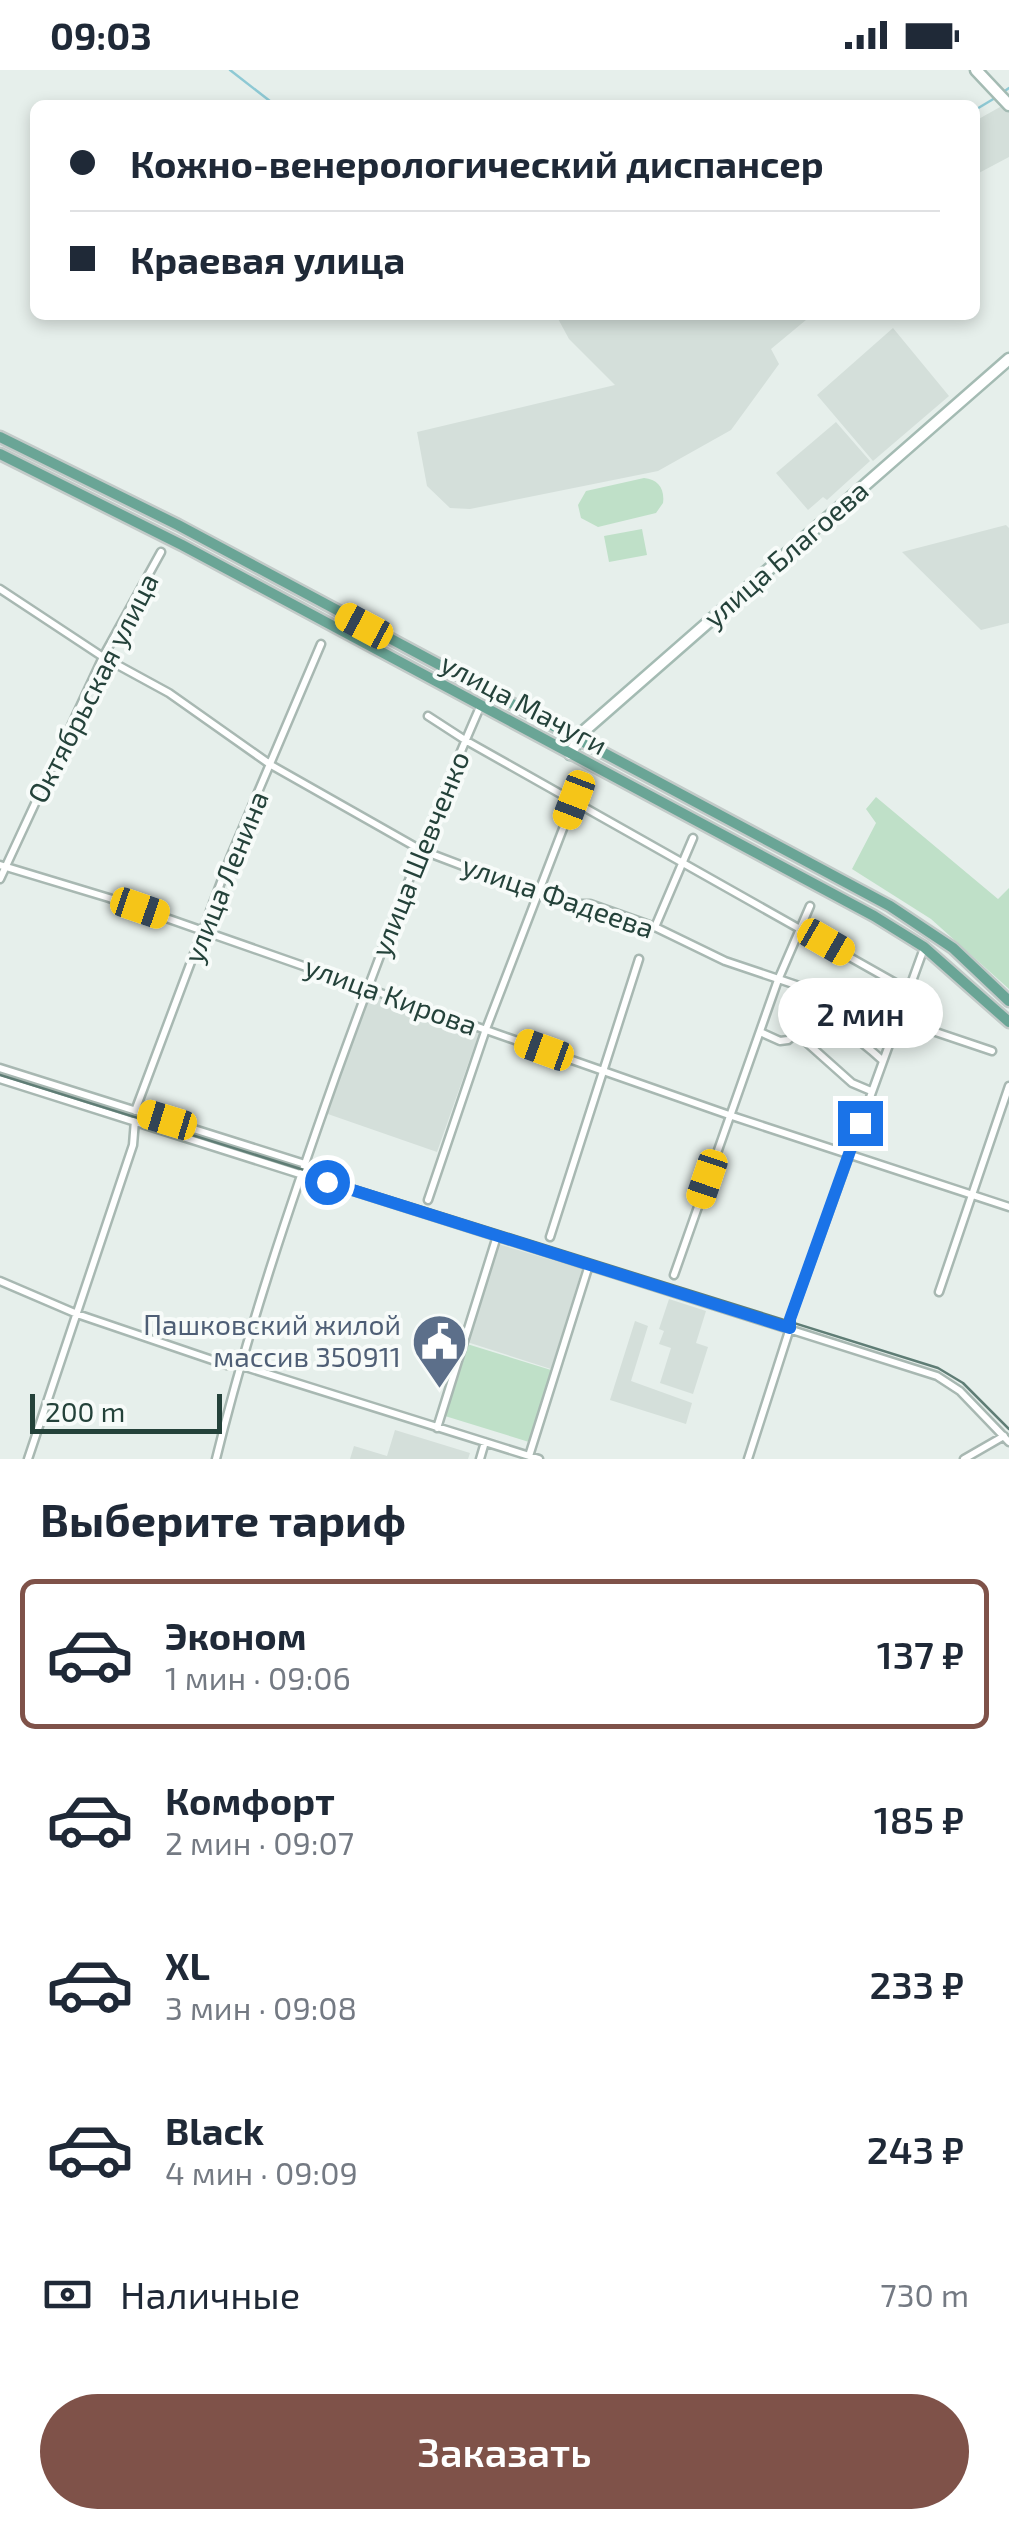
<!DOCTYPE html>
<html lang="ru">
<meta charset="utf-8">
<style>
body{margin:0;font-family:"Exo 2",sans-serif;background:#f2f2f3;color:#1f2937;height:100vh;display:flex;flex-direction:column;font-size:38px;white-space:nowrap}
*{box-sizing:border-box;margin:0}
p{font-size:32px;color:#747a83}
.icon{flex:none;width:55px;height:55px;fill:none;stroke:currentColor;stroke-width:2;stroke-linecap:round;stroke-linejoin:round}
.map{position:relative;height:1389px;overflow:hidden}
.drawer{display:flex;flex-direction:column;background:#fff;flex:1}
.drawer>*{flex:none}
.top-card{position:absolute;left:30px;top:30px;width:950px;height:220px;border-radius:15px;box-shadow:0 5px 15px #0003;display:grid;align-content:center;height:220px;padding:0 40px;background:#fff}
.scale{position:absolute;left:30px;bottom:25px;width:192px;box-sizing:border-box;padding-left:10px;border:5px solid #24423a;border-top:0;font-size:28px;line-height:35px;white-space:nowrap;color:#24423a;-webkit-text-stroke:8px #f7fbf9;paint-order:stroke}
.end{position:absolute;width:45px;height:45px;margin:-22px;border:12px solid #1a73e8;background:#fff;box-shadow:0 0 0 5px #fff}
.from{border-radius:50%}
.bubble{position:absolute;height:70px;border-radius:35px;background:#fff;box-shadow:0 5px 15px #0003;font-size:32px;font-weight:600;line-height:70px;text-align:center}
.car{position:absolute;width:30px;height:60px;margin:-30px -15px;border-radius:12px;box-shadow:0 0 8px 2px #0007;background:linear-gradient(#f5c518 24%,#345 0 40%,#f5c518 0 76%,#345 0 86%,#f5c518 0)}
.top-card b{display:flex;align-items:center;gap:35px;height:95px;font-size:38px}
.top-card b+b{border-top:2px solid #e0e1e3}
.top-card i{width:25px;height:25px;background:#1f2937}
ul{padding:0;list-style:none}
li{display:flex;align-items:center;gap:30px;height:150px;margin:0 20px 15px;padding:0 20px;border:5px solid transparent;border-radius:15px}
li div{flex:1}
li b{display:block;font-size:38px}
li em{font-style:normal;font-weight:600}
li.selected{border-color:#7f5249}
li>.icon{width:90px;height:90px;stroke-width:1.5}
h2{padding:0 40px;font-size:45px;line-height:120px}
.pay{display:flex;align-items:center;gap:25px;height:110px;padding:0 40px;font-size:38px}
.pay p{margin-inline-start:auto}
.cta{display:flex;gap:20px;margin-top:auto;padding:20px 40px}
.cta a{flex:1;height:115px;border-radius:60px;background:#7f5249;color:#fff;font-size:40px;font-weight:600;line-height:115px;text-align:center}
.status{display:flex;justify-content:space-between;align-items:center;height:70px;padding:0 50px;background:#fff;direction:ltr}
.status svg{height:28px;fill:currentColor}
.map>svg:first-child{display:block}
.built{fill:#d4dfda}
.green{fill:#bfe0c8}
.lines{fill:none;stroke-linecap:round;stroke-linejoin:round}
.stream{stroke:#8ec9d4;stroke-width:2.5}
.street-casing{stroke:#a8b8b2;stroke-width:11}
.secondary-casing{stroke:#a4bbb3;stroke-width:15}
.primary-casing{stroke:#c2cac8;stroke-width:15}
.street{stroke:#fff;stroke-width:6}
.secondary{stroke:#fff;stroke-width:10}
.primary{stroke:#6aa596;stroke-width:10}
.tram{stroke:#5f7d75;stroke-width:2.5}
.route{stroke:#1a73e8;stroke-width:12}
.labels{text-anchor:middle;stroke-width:8;stroke-linejoin:round;paint-order:stroke}
.street-label{font-size:28px;fill:#24423a;stroke:#f7fbf9}
.service-label{font-size:28px;fill:#4e5e75;stroke:#f7fbf9;text-anchor:end}
</style>
<div class="status"><b>09:03</b><svg viewBox="0 0 49 12"><path d="M0 12V9h3v3zM5 12V6h3v6zM10 12V3h3v9zM15 12V0h3v12zM26 1h20v11H26zM47 4h2v5h-2z"/></svg></div>
<div class="map">
<svg width="1009" height="1389" viewBox="0 0 1009 1389">
<rect width="100%" height="100%" fill="#e6efeb"/>
<!-- built -->
<path class="built" d="M 1009,32 L 1009,87 L 975,105 L 975,51 Z
M 556,245 L 812,245 L 771,279 L 779,294 L 731,360 L 658,401 L 470,439 L 450,438 L 427,416 L 417,362 L 615,315 L 569,269 Z
M 893,258 L 949,326 L 873,391 L 817,325 Z
M 836,352 L 870,391 L 827,430 L 823,427 L 808,440 L 776,403 Z
M 1006,455 L 1009,458 L 1009,553 L 981,560 L 902,482 Z
M 366,924 L 479,963 L 437,1082 L 325,1043 Z
M 498,1174 L 582,1199 L 551,1299 L 467,1272 Z
M 669,1229 L 706,1241 L 696,1273 L 708,1277 L 693,1324 L 660,1313 L 671,1278 L 659,1274 L 664,1261 L 659,1259 Z
M 635,1251 L 648,1256 L 631,1311 L 692,1333 L 686,1354 L 610,1330 Z
M 395,1360 L 470,1383 L 468,1389 L 350,1389 L 354,1376 L 387,1386 Z"/>
<!-- green -->
<path class="green" d="M 644,408 C 658,409 665,419 663,433 L 656,443 L 598,457 L 581,448 L 578,435 L 586,421 Z
M 642,459 L 647,485 L 609,492 L 604,466 Z
M 876,727 L 998,829 L 1009,818 L 1009,919 L 931,849 L 852,799 L 876,753 L 866,739 Z
M 467,1274 L 551,1300 L 529,1372 L 445,1346 Z"/>
<g class="lines">
<!-- stream -->
<path class="stream" d="M 230,0 L 275,35
M 1002,23 L 1009,18
M 975,40 L 995,28"/>
<defs>
<path id="street" d="M 0,519 L 103,587 L 169,623 L 271,695 L 421,780 L 537,824 L 569,834 L 590,834 L 655,857 L 725,891 L 992,981
M 428,646 L 465,670 L 908,920
M 0,795 L 109,828 L 729,1045 L 1009,1137
M 0,809 L 103,587 L 161,482
M 655,857 L 693,768
M 809,919 L 796,963 L 852,1013 L 871,1021
M 803,941 C 833,949 859,969 882,990
M 760,962 L 780,971 L 788,970 L 796,963
M 0,998 L 305,1094
M 0,1009 L 937,1306 L 960,1321 L 1009,1372
M 135,1041 L 230,788 L 321,574
M 428,1130 L 486,959 L 574,730 L 584,710
M 550,1167 L 639,889
M 674,1205 L 778,910 L 810,836
M 0,1211 L 77,1244 L 227,1295 L 239,1295 L 539,1389
M 939,1222 L 1009,1016
M 437,1358 L 497,1166
M 529,1386 L 589,1195
M 28,1389 L 133,1075 L 135,1050
M 216,1389 C 248,1258 291,1132 336,1005 C 381,881 427,758 480,637
M 480,1389 L 485,1372
M 748,1389 L 790,1258 L 790,1249 L 924,878
M 964,1389 L 1004,1366"/>
<path id="secondary" d="M 976,0 L 1009,35
M 570,684 L 584,661 L 1009,289"/>
<path id="primary" d="M 0,367 L 178,455 L 890,836 L 953,878 L 1009,931
M 0,384 L 182,475 L 874,846 L 924,877 L 1009,952"/>
</defs>
<!-- street casing -->
<use href="#street" class="street-casing"/>
<!-- secondary casing -->
<use href="#secondary" class="secondary-casing"/>
<!-- primary casing -->
<use href="#primary" class="primary-casing"/>
<!-- street -->
<use href="#street" class="street"/>
<!-- secondary -->
<use href="#secondary" class="secondary"/>
<!-- primary -->
<use href="#primary" class="primary"/>
<!-- tram -->
<path class="tram" d="M 0,1005 L 938,1298 L 963,1313 L 1009,1359"/>
</g>
<g class="lines">
<!-- route -->
<path class="route" d="M 327,1112 L 790,1258 L 790,1249 L 860,1053"/>
</g>
<!-- icons -->
<defs>
<symbol id="civic-pin" viewBox="-11 -11 22 30"><path d="M0 17L-7.5 6A9.5 9.5 0 1 1 7.5 6Z" fill="#5c6f8a" stroke="#f7fbf9"/><path d="M-.6-6.5H3V-4.5H.6V-3L4-1V1h2V6H-6V1h2V-1L-.6-3ZM-1.2 2.5V6h2.4V2.5Z" fill="#fff"/></symbol>
</defs>
<g fill-rule="evenodd">
<use href="#civic-pin" x="408" y="1240" width="63" height="86"/>
</g>
<g class="labels">
<!-- street labels -->
<g class="street-label">
<text transform="translate(786 484) rotate(-41)" y="10">улица Благоева</text>
<text transform="translate(93 618) rotate(-63)" y="10">Октябрьская улица</text>
<text transform="translate(524 634) rotate(28)" y="10">улица Мачуги</text>
<text transform="translate(420 784) rotate(-68)" y="10">улица Шевченко</text>
<text transform="translate(226 807) rotate(-68)" y="10">улица Ленина</text>
<text transform="translate(558 827) rotate(19)" y="10">улица Фадеева</text>
<text transform="translate(391 926) rotate(20)" y="10">улица Кирова</text>
</g>
<!-- service labels -->
<g class="service-label">
<text x="401" y="1265">Пашковский жилой<tspan x="401" dy="32">массив 350911</tspan></text>
</g>
</g>
</svg>
<div class="scale">200 m</div>
<i class="end from" style="left:327px;top:1112px"></i>
<i class="end" style="left:860px;top:1053px"></i>
<div class="bubble" style="left:778px;top:908px;width:165px">2 мин</div>
<i class="car" style="left:364px;top:556px;rotate:298deg"></i>
<i class="car" style="left:574px;top:730px;rotate:201deg"></i>
<i class="car" style="left:140px;top:838px;rotate:109deg"></i>
<i class="car" style="left:826px;top:872px;rotate:120deg"></i>
<i class="car" style="left:544px;top:980px;rotate:290deg"></i>
<i class="car" style="left:167px;top:1050px;rotate:287deg"></i>
<i class="car" style="left:707px;top:1109px;rotate:199deg"></i>
<div class="top-card">
<b><i class="from"></i>Кожно-венерологический диспансер</b>
<b><i></i>Краевая улица</b>
</div>
</div>
<section class="drawer">
<h2>Выберите тариф</h2>
<ul>
<li class="selected"><svg class="icon" aria-label="car" viewBox="0 0 24 24"><path d="M5 17H2v-5l4-1 3-4h7l3 4 3 1v5h-3M9 17h6M6 11h13"/><circle cx="7" cy="17" r="2"/><circle cx="17" cy="17" r="2"/></svg><div><b>Эконом</b><p>1 мин · 09:06</p></div><em>137 ₽</em></li>
<li><svg class="icon" aria-label="car" viewBox="0 0 24 24"><path d="M5 17H2v-5l4-1 3-4h7l3 4 3 1v5h-3M9 17h6M6 11h13"/><circle cx="7" cy="17" r="2"/><circle cx="17" cy="17" r="2"/></svg><div><b>Комфорт</b><p>2 мин · 09:07</p></div><em>185 ₽</em></li>
<li><svg class="icon" aria-label="car" viewBox="0 0 24 24"><path d="M5 17H2v-5l4-1 3-4h7l3 4 3 1v5h-3M9 17h6M6 11h13"/><circle cx="7" cy="17" r="2"/><circle cx="17" cy="17" r="2"/></svg><div><b>XL</b><p>3 мин · 09:08</p></div><em>233 ₽</em></li>
<li><svg class="icon" aria-label="car" viewBox="0 0 24 24"><path d="M5 17H2v-5l4-1 3-4h7l3 4 3 1v5h-3M9 17h6M6 11h13"/><circle cx="7" cy="17" r="2"/><circle cx="17" cy="17" r="2"/></svg><div><b>Black</b><p>4 мин · 09:09</p></div><em>243 ₽</em></li>
</ul>
<div class="pay"><svg class="icon" aria-label="cash" viewBox="0 0 24 24"><path d="M3 7h18v10H3z"/><circle cx="12" cy="12" r="2"/></svg>Наличные<p>730 m</p></div>
<div class="cta"><a>Заказать</a></div>
</section>
